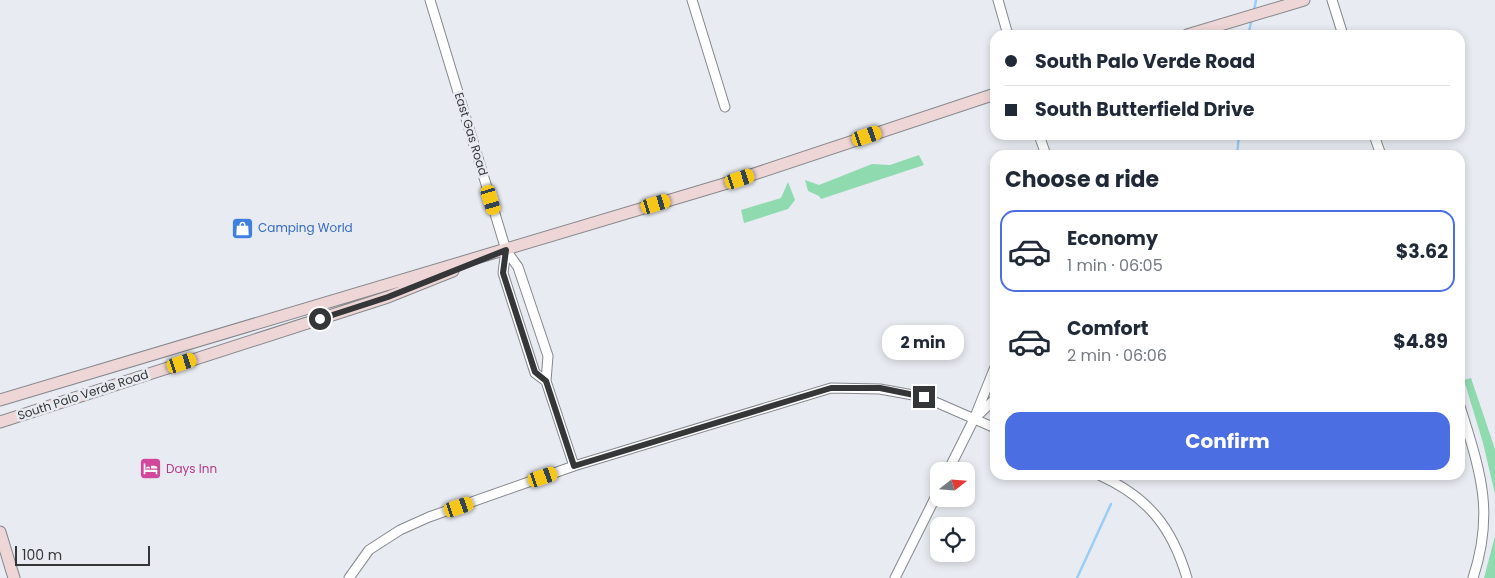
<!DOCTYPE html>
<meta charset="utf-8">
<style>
body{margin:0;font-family:Poppins,sans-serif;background:#f2f2f3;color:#1f2937;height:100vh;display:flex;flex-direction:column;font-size:19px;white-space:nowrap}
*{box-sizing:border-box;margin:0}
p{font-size:16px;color:#747a83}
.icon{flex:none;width:28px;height:28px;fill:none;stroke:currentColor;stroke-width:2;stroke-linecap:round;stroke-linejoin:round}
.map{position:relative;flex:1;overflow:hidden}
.details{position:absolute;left:990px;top:150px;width:475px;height:330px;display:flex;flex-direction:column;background:#fff;border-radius:15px;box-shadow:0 2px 8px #0003}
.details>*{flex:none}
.hud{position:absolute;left:990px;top:30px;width:475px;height:110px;border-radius:15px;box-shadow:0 2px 8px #0003;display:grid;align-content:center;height:110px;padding:0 15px;background:#fff}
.needle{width:32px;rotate:73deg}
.buttons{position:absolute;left:930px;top:462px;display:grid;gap:10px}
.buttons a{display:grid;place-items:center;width:45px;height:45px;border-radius:10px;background:#fff;box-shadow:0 2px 8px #0003;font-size:25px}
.scale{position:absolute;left:15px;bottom:12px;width:135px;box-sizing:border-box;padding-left:5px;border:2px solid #353638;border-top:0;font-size:14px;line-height:18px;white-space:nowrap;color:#353638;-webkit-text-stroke:4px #e8ebf1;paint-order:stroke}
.end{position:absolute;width:22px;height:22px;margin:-11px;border:6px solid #353638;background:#fff;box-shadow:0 0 0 2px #fff}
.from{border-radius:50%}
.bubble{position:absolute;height:35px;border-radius:15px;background:#fff;box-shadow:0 2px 8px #0003;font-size:16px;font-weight:700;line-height:35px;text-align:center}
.car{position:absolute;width:15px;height:30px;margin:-15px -8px;border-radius:6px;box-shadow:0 0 4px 1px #0007;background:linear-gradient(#f5c518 24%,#345 0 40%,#f5c518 0 76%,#345 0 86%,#f5c518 0)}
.hud b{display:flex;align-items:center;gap:18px;height:48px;font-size:19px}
.hud b+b{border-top:1px solid #e0e1e3}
.hud i{width:12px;height:12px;background:#1f2937}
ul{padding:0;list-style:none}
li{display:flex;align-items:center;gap:15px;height:82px;margin:0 10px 8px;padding:0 5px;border:2px solid transparent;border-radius:15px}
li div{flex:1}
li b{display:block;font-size:19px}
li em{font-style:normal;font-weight:700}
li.current{border-color:#4b6ee2}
li>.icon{width:45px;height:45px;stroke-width:1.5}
h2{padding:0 15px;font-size:22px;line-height:60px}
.primary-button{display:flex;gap:10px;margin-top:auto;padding:10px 15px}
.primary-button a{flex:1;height:58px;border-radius:15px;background:#4b6ee2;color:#fff;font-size:20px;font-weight:700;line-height:58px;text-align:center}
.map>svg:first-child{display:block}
.green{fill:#90daaf}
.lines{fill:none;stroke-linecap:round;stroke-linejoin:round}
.stream{stroke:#9bcef6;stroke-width:2.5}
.minor-casing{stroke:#85888e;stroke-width:11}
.secondary-casing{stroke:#85888e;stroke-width:13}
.minor{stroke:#fff;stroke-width:9}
.secondary{stroke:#efd6d6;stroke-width:11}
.route{stroke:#353638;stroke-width:6}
.labels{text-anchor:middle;stroke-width:5;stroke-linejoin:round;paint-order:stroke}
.street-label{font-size:12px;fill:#353638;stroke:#e8ebf1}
.shop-label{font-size:12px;fill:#366cbe;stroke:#e8ebf1;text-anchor:start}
.hotel-label{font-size:12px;fill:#b23c85;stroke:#e8ebf1;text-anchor:start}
</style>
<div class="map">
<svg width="1495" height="578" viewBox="0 0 1495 578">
<rect width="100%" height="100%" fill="#e8ebf1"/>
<!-- green -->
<path class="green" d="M 919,155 L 924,165 L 821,199 L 819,196 L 808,191 L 805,180 L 819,185 L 872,164 L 890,165 Z
M 788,182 L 795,200 L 788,209 L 744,223 L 741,210 L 781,198 Z
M 1471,378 L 1495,449 L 1495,494 L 1483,443 L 1464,380 Z
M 1495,536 L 1495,578 L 1484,578 Z"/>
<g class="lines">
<!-- stream -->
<path class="stream" d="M 1254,11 L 1256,0
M 1248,35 L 1252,19
M 1237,155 L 1239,135
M 1077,578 L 1111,504"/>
<defs>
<path id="minor" d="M 430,0 L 506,250 L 518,267 L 548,356 L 546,381 L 574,466
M 692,0 L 725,107
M 998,0 L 1008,35
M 1332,0 L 1343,35
M 1039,135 L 1046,155
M 1374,135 L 1381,155
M 506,250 L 503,273 L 535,373 L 546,381
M 1460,406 C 1480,471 1495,511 1473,578
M 976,417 L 995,399
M 948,471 L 974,419 L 995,367
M 1099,475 C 1148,497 1172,527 1187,578
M 349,578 L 369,550 L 400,530 L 429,517 L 574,466 L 831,388 L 880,389 L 924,397 L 995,428
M 895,578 L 939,490"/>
<path id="secondary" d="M 1187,35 L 1304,0
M 0,400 L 724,184 L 995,94
M 0,422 L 388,297 L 453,271
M 0,532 L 14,578"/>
</defs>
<!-- minor casing -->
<use href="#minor" class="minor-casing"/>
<!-- secondary casing -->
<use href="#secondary" class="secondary-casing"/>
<!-- minor -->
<use href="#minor" class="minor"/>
<!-- secondary -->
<use href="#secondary" class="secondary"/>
</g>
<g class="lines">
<!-- route -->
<path class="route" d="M 320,319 L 388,297 L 506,250 L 503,273 L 535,372 L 546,381 L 574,466 L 831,388 L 880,388 L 924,397"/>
</g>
<!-- icons -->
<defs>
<symbol id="shop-square" viewBox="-11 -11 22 22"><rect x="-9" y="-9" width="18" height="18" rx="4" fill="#3f7fe0" stroke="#e8ebf1"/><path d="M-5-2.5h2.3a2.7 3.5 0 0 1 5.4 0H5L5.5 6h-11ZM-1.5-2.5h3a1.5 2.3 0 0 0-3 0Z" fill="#fff"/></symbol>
<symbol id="hotel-square" viewBox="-11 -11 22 22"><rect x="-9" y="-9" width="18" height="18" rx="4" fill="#d1479c" stroke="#e8ebf1"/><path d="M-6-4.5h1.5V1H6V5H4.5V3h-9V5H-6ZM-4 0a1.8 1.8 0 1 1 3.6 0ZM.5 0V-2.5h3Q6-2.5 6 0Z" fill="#fff"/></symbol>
</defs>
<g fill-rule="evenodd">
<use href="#shop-square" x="230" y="216" width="25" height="25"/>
<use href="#hotel-square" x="138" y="456" width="25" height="25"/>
</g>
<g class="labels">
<!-- street labels -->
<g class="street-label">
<text transform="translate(471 134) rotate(73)" y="4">East Gas Road</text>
<text transform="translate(83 395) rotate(-18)" y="4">South Palo Verde Road</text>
</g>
<!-- shop labels -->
<g class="shop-label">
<text x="258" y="232">Camping World</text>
</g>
<!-- hotel labels -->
<g class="hotel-label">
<text x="166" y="473">Days Inn</text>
</g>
</g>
</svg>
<div class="buttons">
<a><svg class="needle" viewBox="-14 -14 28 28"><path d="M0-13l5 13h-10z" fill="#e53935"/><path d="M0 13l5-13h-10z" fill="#747a83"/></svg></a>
<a><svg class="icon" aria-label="locate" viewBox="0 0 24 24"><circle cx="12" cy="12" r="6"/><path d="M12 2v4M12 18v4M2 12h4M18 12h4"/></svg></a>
</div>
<div class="scale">100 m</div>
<i class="end from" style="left:320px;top:319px"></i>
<i class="end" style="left:924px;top:397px"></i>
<div class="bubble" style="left:882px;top:325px;width:82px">2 min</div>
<i class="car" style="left:867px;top:136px;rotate:71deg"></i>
<i class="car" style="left:740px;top:179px;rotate:72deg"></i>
<i class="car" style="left:491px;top:200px;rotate:163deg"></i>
<i class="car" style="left:656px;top:204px;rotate:73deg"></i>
<i class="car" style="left:182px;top:363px;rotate:72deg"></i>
<i class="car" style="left:543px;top:477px;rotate:71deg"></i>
<i class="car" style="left:459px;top:507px;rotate:71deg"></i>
<div class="hud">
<b><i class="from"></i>South Palo Verde Road</b>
<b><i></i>South Butterfield Drive</b>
</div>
<section class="details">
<h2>Choose a ride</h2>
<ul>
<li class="current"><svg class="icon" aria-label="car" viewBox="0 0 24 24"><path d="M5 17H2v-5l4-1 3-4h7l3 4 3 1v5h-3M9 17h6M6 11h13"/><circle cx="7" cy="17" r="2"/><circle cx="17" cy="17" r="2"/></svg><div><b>Economy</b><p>1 min · 06:05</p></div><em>$3.62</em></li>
<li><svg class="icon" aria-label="car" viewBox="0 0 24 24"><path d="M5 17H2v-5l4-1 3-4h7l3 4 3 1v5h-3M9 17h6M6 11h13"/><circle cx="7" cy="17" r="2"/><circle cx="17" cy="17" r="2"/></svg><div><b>Comfort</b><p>2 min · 06:06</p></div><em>$4.89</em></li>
</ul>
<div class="primary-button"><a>Confirm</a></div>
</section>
</div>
